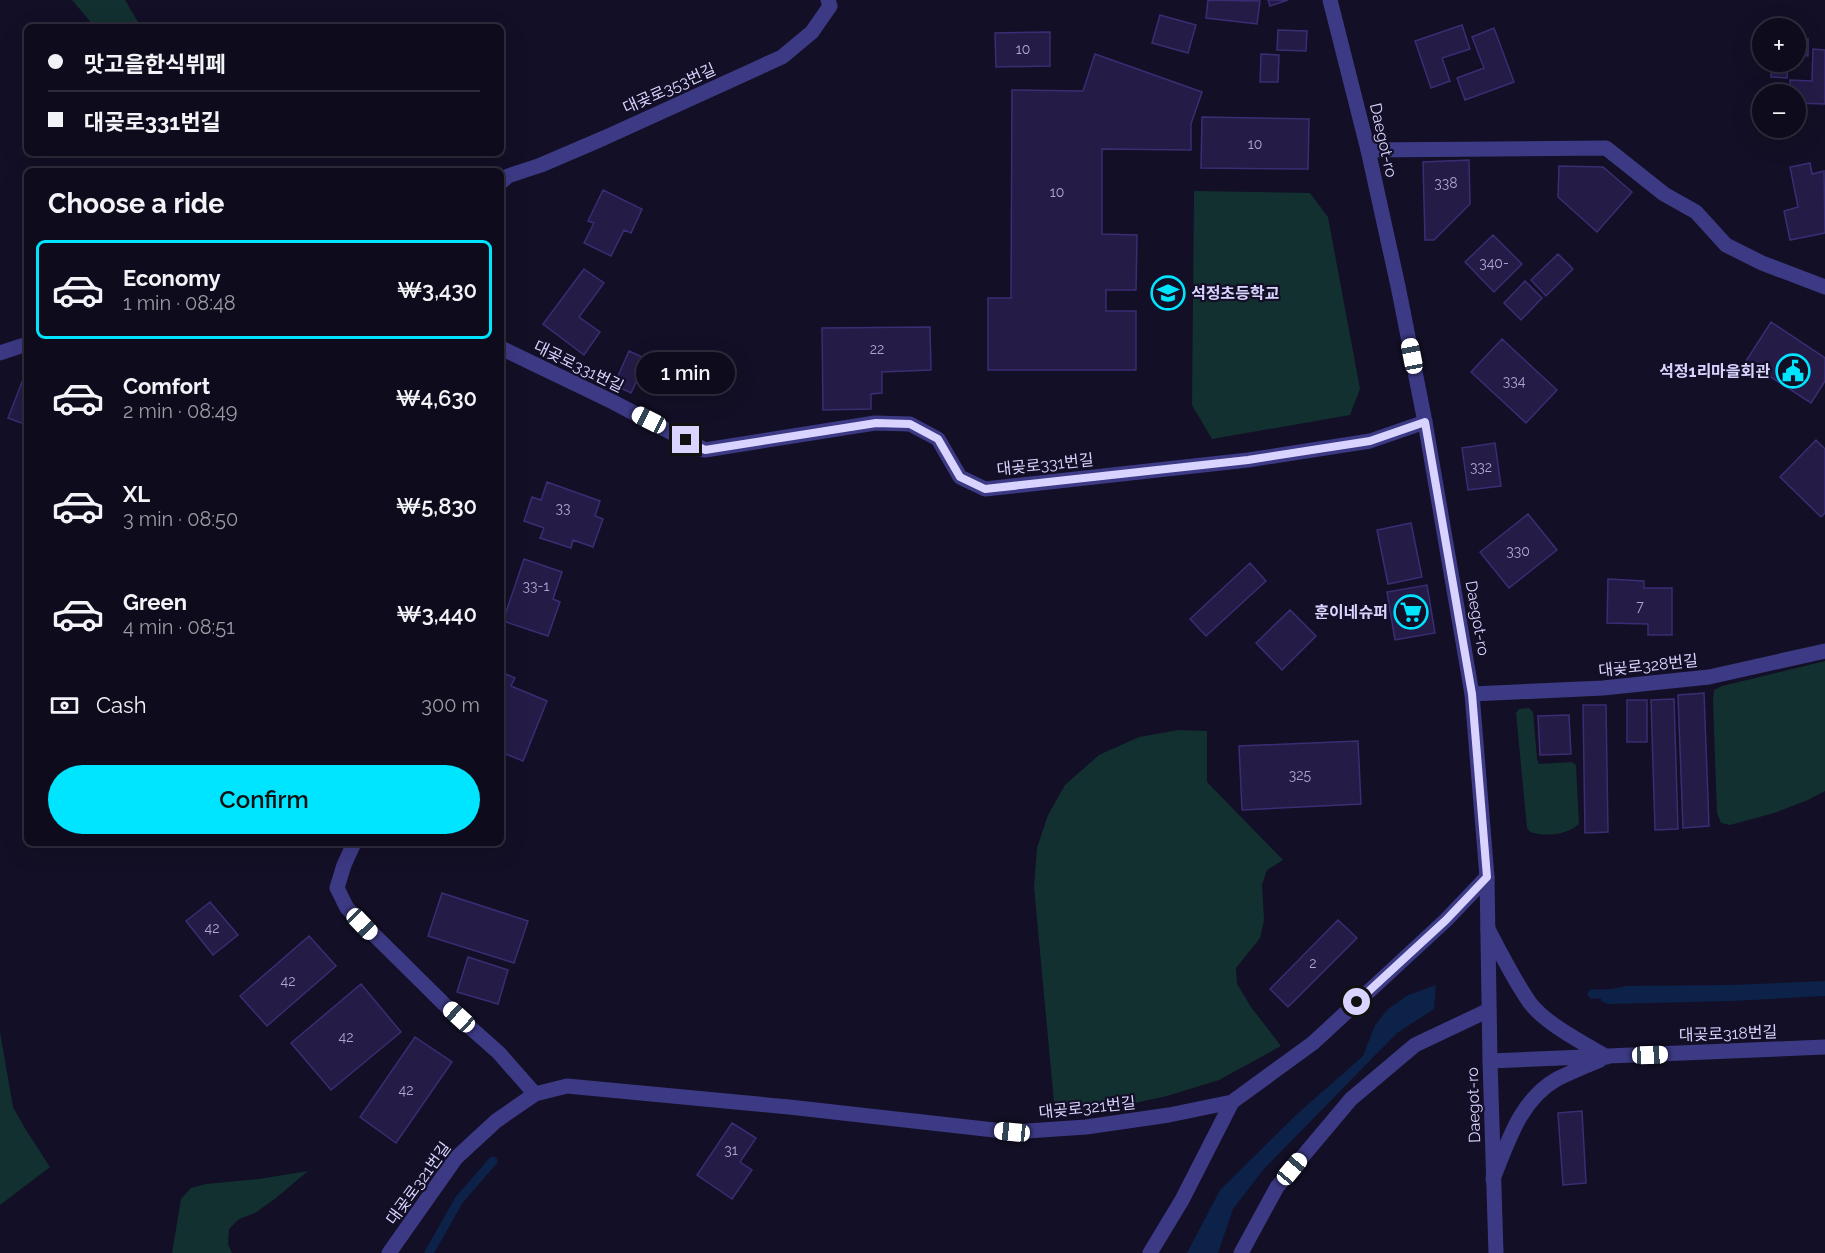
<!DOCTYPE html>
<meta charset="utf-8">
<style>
body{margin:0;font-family:Raleway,"Noto Sans KR",sans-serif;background:#1c1929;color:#f1f3f6;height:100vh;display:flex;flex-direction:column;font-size:22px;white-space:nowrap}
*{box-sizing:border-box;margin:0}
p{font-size:20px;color:#9b9ba3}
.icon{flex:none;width:33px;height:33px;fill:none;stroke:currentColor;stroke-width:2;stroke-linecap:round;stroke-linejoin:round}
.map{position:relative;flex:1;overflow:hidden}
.sheet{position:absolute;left:24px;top:168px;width:480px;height:678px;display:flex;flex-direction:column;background:#0e0b1c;border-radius:9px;box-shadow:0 6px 24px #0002,0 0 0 2px #2e2b3b}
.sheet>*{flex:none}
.top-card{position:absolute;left:24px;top:24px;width:480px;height:132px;border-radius:9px;box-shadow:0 6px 24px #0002,0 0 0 2px #2e2b3b;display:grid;align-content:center;height:132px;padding:0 24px;background:#0e0b1c}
.fabs{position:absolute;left:1752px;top:18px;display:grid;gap:12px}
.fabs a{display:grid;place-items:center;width:54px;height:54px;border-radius:50%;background:#0e0b1c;box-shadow:0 6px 24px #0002,0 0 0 2px #2e2b3b;font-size:30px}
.end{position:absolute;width:27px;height:27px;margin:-14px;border:8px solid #d9d4ff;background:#111;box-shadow:0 0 0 3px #111}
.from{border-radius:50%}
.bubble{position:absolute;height:42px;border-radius:21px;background:#0e0b1c;box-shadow:0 6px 24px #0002,0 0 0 2px #2e2b3b;font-size:20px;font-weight:600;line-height:42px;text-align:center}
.car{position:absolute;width:18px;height:36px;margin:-18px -9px;border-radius:8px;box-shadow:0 0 4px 2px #0007;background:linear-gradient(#fff 24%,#345 0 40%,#fff 0 76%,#345 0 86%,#fff 0)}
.top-card b{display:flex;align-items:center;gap:21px;height:57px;font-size:22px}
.top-card b+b{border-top:2px solid #2e2b3b}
.top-card i{width:15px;height:15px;background:#f1f3f6}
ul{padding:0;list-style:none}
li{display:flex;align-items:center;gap:18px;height:99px;margin:0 12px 9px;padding:0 12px;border:3px solid transparent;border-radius:9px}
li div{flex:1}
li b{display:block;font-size:22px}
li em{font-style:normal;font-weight:600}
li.active{border-color:#00e5ff}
li>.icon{width:54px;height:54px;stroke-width:1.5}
h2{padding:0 24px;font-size:27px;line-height:72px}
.pay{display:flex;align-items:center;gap:15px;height:66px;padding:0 24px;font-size:22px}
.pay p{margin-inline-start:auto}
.action{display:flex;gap:12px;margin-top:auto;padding:12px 24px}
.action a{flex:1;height:69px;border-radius:36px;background:#00e5ff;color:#111;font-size:24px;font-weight:600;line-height:69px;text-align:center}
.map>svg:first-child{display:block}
.green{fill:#12302f}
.water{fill:#0c2248}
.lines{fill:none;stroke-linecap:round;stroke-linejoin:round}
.stream{stroke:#0c2248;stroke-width:9}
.building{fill:#241b47;stroke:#3b2d73;stroke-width:1.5}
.service{stroke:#3d3a85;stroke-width:15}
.minor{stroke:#3d3a85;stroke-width:15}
.tertiary{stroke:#3d3a85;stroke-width:15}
.route{stroke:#d9d4ff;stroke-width:8}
.labels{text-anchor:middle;stroke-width:4.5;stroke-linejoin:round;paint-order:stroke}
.number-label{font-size:14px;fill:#aca6d1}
.street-label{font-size:16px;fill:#d9d4ff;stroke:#130f26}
.poi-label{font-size:16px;font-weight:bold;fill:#d9d4ff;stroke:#130f26;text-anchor:end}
</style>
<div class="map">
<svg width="1825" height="1253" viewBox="0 0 1825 1253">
<rect width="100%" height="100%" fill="#130f26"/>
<!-- green -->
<path class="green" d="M 72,0 L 125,0 L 141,27 L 95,27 Z
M 1194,191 L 1310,193 L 1328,217 L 1360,389 L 1350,415 L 1212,439 L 1192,405 Z
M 1825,661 L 1825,791 L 1808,800 L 1774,813 L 1730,825 L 1721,823 L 1717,813 L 1713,701 L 1714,690 L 1722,686 Z
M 1529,708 L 1533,712 L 1537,759 L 1539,764 L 1572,762 L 1576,765 L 1579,824 C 1567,835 1545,837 1530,832 L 1527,828 L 1516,713 L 1519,709 Z
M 1179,730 L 1207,731 L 1207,782 L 1283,860 L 1267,870 L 1262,885 L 1264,920 L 1260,938 L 1236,968 L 1237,984 L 1251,1007 L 1281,1046 L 1219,1080 L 1167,1096 L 1103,1110 L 1055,1113 L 1034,887 L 1037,848 L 1048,815 L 1065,785 L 1099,755 L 1139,737 Z
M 0,1032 L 13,1107 L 26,1130 L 50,1167 L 0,1205 Z
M 308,1171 L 276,1198 L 255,1213 L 239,1219 L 229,1229 L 228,1244 L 232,1253 L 172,1253 L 181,1199 L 191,1188 L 206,1184 L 259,1179 Z"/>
<!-- water -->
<path class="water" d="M 1825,981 L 1825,996 L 1733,1001 L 1608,1004 L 1601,1001 L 1602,991 L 1626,986 L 1731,985 Z
M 1436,985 L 1434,1009 L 1397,1033 L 1263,1170 L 1233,1209 L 1218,1253 L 1187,1253 L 1220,1190 L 1296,1115 L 1363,1056 L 1375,1025 L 1388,1009 L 1408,995 Z"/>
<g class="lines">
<!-- stream -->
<path class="stream" d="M 1592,994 L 1613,994
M 429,1253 L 459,1200 L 493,1161"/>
</g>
<!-- building -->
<path class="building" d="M 1208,0 L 1260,1 L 1257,24 L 1206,18 Z
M 1268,0 L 1288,0 L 1270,6 Z
M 1160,15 L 1196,25 L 1188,53 L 1152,43 Z
M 1462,25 L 1470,49 L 1442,58 L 1450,81 L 1431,88 L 1415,41 Z
M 1494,28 L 1514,82 L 1465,100 L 1457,78 L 1484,68 L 1472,37 Z
M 1278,30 L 1307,31 L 1306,51 L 1277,50 Z
M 1050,32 L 1050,66 L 996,67 L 995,33 Z
M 1796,38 L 1808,39 L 1808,56 L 1796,55 Z
M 1813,49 L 1825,50 L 1825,104 L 1796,103 L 1796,94 L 1790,94 L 1790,80 L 1812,81 Z
M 1095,54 L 1202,92 L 1191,124 L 1191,150 L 1102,149 L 1102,234 L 1137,235 L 1136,290 L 1106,290 L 1106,311 L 1136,311 L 1136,370 L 988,370 L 988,298 L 1011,298 L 1012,90 L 1083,91 Z
M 1261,54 L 1279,55 L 1278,82 L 1260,82 Z
M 1772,62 L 1788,62 L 1787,78 L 1771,77 Z
M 1202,117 L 1309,119 L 1308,169 L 1201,168 Z
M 1469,160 L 1470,204 L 1434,240 L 1425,240 L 1423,162 Z
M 1810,163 L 1812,174 L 1824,171 L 1825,233 L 1790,240 L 1784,211 L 1798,207 L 1790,167 Z
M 1559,166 L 1603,167 L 1632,192 L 1597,232 L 1558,197 Z
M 603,190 L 642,209 L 631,233 L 624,230 L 611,256 L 584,243 L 594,223 L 588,221 Z
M 1493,235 L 1522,264 L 1494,292 L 1465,262 Z
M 1558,254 L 1573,269 L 1546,296 L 1531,280 Z
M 584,269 L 604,283 L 579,317 L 600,332 L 584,355 L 543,324 Z
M 1525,281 L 1542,298 L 1521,320 L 1504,303 Z
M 1771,322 L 1825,358 L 1825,381 L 1811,403 L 1746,361 Z
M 930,327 L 931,370 L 882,372 L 882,393 L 871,394 L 871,409 L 823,410 L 822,328 Z
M 1502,339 L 1557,390 L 1526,423 L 1471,372 Z
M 629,351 L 647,359 L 631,393 L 614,385 Z
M 27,369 L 27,425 L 8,418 Z
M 1816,440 L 1825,449 L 1825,513 L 1821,517 L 1780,477 Z
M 1495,443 L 1501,486 L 1468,490 L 1462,448 Z
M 547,482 L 600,501 L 595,516 L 603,519 L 593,547 L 573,540 L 571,548 L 540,538 L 544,528 L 524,521 L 532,497 L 541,500 Z
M 1528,514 L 1557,550 L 1509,588 L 1480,552 Z
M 1411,523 L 1422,577 L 1388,584 L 1377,530 Z
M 524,559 L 562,572 L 553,599 L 560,602 L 548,636 L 503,621 Z
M 1250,563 L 1266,581 L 1206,636 L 1190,619 Z
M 1608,579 L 1644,581 L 1644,588 L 1672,588 L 1672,635 L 1648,635 L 1648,624 L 1607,623 Z
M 1427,585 L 1435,633 L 1395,640 L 1387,592 Z
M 1290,610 L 1316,636 L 1282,670 L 1256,643 Z
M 501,672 L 515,678 L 511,686 L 547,701 L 523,761 L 501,752 Z
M 1704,693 L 1709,826 L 1683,828 L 1678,695 Z
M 1674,699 L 1678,829 L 1655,830 L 1651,700 Z
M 1627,700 L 1647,700 L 1647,742 L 1627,742 Z
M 1583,705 L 1606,705 L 1608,832 L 1585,833 Z
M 1569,715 L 1571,754 L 1540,755 L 1538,716 Z
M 1358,741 L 1361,804 L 1242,810 L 1239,746 Z
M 442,893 L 528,921 L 514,963 L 428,936 Z
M 210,902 L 238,935 L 213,955 L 186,921 Z
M 1338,920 L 1357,938 L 1288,1007 L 1270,989 Z
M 309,936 L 336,966 L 267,1026 L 240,996 Z
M 468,957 L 508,970 L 498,1004 L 457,992 Z
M 361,984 L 401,1032 L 331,1090 L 291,1043 Z
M 415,1037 L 452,1062 L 396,1143 L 360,1117 Z
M 1582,1111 L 1586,1183 L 1563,1185 L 1558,1113 Z
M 732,1123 L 756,1138 L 740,1162 L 752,1170 L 732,1199 L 697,1175 Z"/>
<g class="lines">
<!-- service -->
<path class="service" d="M 1368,150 L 1606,148 L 1664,194 L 1696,212 L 1726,245 L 1762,263 L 1825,287
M 501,182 L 508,176 L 541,165 L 604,138 L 782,57 L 812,32 L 830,6 L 828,0
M 501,348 L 611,401 L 705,450 L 875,423 L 910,424 L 938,439 L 960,477 L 985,489 L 1248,460 L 1370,441 L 1425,422
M 0,353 L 27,344
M 1472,694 L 1603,688 L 1709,677 L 1825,651
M 354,843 L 344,865 L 337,888 L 347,908 L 445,1005 L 499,1053 L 535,1094
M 389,1253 L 456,1158 L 496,1121 L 535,1094 L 567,1086 L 789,1107 L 1012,1132 L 1086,1127 L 1169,1115 L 1232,1102 L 1313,1043 L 1446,920 L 1487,877
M 1150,1253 L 1182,1200 L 1232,1102
M 1241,1253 L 1277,1187 L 1351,1099 L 1415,1045 L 1489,1010"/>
<!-- minor -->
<path class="minor" d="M 1488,929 C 1501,954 1514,980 1530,1003 C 1546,1024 1583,1043 1607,1057
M 1490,1061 L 1825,1047
M 1493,1179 C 1508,1142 1520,1100 1557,1079 C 1571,1072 1586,1066 1600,1060"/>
<!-- tertiary -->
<path class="tertiary" d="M 1330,0 L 1368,150 L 1398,286 L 1425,422 L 1472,694 L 1487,877 L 1490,1061 L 1496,1253"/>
</g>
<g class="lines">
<!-- route -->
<path class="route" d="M 686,440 L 705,450 L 876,423 L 910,424 L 938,439 L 960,477 L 985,489 L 1248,460 L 1370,441 L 1425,422 L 1472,694 L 1487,877 L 1446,920 L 1357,1002"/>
</g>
<!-- icons -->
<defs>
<symbol id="school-ring" viewBox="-11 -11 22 22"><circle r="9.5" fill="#130f26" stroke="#00e5ff" stroke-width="1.5"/><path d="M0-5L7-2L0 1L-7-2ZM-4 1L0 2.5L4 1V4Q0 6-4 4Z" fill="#00e5ff"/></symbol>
<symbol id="civic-ring" viewBox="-11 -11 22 22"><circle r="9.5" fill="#130f26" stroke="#00e5ff" stroke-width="1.5"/><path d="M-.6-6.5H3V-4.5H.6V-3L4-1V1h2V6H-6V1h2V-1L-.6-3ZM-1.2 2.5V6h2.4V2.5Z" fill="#00e5ff"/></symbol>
<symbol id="supermarket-ring" viewBox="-11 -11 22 22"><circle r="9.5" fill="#130f26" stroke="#00e5ff" stroke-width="1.5"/><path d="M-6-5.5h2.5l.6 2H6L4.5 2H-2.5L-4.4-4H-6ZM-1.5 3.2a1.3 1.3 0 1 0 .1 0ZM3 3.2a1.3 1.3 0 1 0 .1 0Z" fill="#00e5ff"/></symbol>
</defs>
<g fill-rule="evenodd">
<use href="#school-ring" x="1149" y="274" width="38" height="38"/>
<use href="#civic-ring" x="1774" y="352" width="38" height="38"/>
<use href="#supermarket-ring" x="1392" y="593" width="38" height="38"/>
</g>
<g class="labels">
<!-- number labels -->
<g class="number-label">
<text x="1023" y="54">10</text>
<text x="1255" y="149">10</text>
<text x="1446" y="188">338</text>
<text x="1057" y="197">10</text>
<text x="1494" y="268">340-</text>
<text x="877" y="354">22</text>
<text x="1514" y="386">334</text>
<text x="1481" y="472">332</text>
<text x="563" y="513">33</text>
<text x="1518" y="556">330</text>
<text x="536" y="591">33-1</text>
<text x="1640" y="611">7</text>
<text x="1300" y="780">325</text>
<text x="212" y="933">42</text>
<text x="1313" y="968">2</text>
<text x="288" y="986">42</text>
<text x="346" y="1042">42</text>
<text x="406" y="1095">42</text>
<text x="731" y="1155">31</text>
</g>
<!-- street labels -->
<g class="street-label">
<text transform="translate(669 88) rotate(-24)" y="6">대곶로353번길</text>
<text transform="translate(1384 140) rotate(77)" y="6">Daegot-ro</text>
<text transform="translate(579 366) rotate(26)" y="6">대곶로331번길</text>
<text transform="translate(1045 464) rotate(-6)" y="6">대곶로331번길</text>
<text transform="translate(1478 618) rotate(80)" y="6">Daegot-ro</text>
<text transform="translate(1648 665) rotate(-6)" y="6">대곶로328번길</text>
<text transform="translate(1728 1033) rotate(-2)" y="6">대곶로318번길</text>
<text transform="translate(1473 1105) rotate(-92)" y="6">Daegot-ro</text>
<text transform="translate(1087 1107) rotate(-6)" y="6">대곶로321번길</text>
<text transform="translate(418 1183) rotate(-54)" y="6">대곶로321번길</text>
</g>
<!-- poi labels -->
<g class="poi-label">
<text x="1191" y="299" text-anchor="start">석정초등학교</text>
<text x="1770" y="377">석정1리마을회관</text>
<text x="1388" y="618">훈이네슈퍼</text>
</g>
</g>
</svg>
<div class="fabs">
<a>+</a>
<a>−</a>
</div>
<i class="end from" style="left:1357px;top:1002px"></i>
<i class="end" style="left:686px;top:440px"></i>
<div class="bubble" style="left:636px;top:352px;width:99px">1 min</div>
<i class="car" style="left:1412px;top:356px;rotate:349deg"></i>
<i class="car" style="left:649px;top:420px;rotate:297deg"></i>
<i class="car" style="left:362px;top:924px;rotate:136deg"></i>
<i class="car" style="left:459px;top:1017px;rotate:312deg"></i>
<i class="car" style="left:1650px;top:1055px;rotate:88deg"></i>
<i class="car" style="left:1012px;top:1132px;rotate:276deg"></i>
<i class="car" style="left:1292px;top:1169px;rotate:40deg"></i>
<div class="top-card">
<b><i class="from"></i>맛고을한식뷔페</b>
<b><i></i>대곶로331번길</b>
</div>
<section class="sheet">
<h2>Choose a ride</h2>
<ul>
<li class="active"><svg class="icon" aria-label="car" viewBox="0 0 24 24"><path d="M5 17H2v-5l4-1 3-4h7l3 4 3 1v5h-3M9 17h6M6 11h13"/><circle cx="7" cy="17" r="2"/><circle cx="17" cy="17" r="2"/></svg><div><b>Economy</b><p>1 min · 08:48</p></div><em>₩3,430</em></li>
<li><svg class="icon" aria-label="car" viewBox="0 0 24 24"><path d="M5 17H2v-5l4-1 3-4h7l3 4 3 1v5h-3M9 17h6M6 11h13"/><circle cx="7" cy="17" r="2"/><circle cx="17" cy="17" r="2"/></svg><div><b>Comfort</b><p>2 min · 08:49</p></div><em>₩4,630</em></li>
<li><svg class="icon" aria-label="car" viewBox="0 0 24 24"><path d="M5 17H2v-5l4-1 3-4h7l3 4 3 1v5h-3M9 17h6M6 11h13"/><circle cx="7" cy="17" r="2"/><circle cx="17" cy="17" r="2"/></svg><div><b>XL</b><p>3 min · 08:50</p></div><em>₩5,830</em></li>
<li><svg class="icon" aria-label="car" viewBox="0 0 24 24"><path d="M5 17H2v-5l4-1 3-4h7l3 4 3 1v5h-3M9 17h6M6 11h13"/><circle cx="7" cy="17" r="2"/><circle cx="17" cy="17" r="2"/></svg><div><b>Green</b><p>4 min · 08:51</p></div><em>₩3,440</em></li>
</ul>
<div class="pay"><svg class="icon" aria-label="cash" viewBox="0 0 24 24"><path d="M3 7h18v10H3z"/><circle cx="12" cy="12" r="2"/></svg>Cash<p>300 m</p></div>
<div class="action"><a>Confirm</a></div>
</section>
</div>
